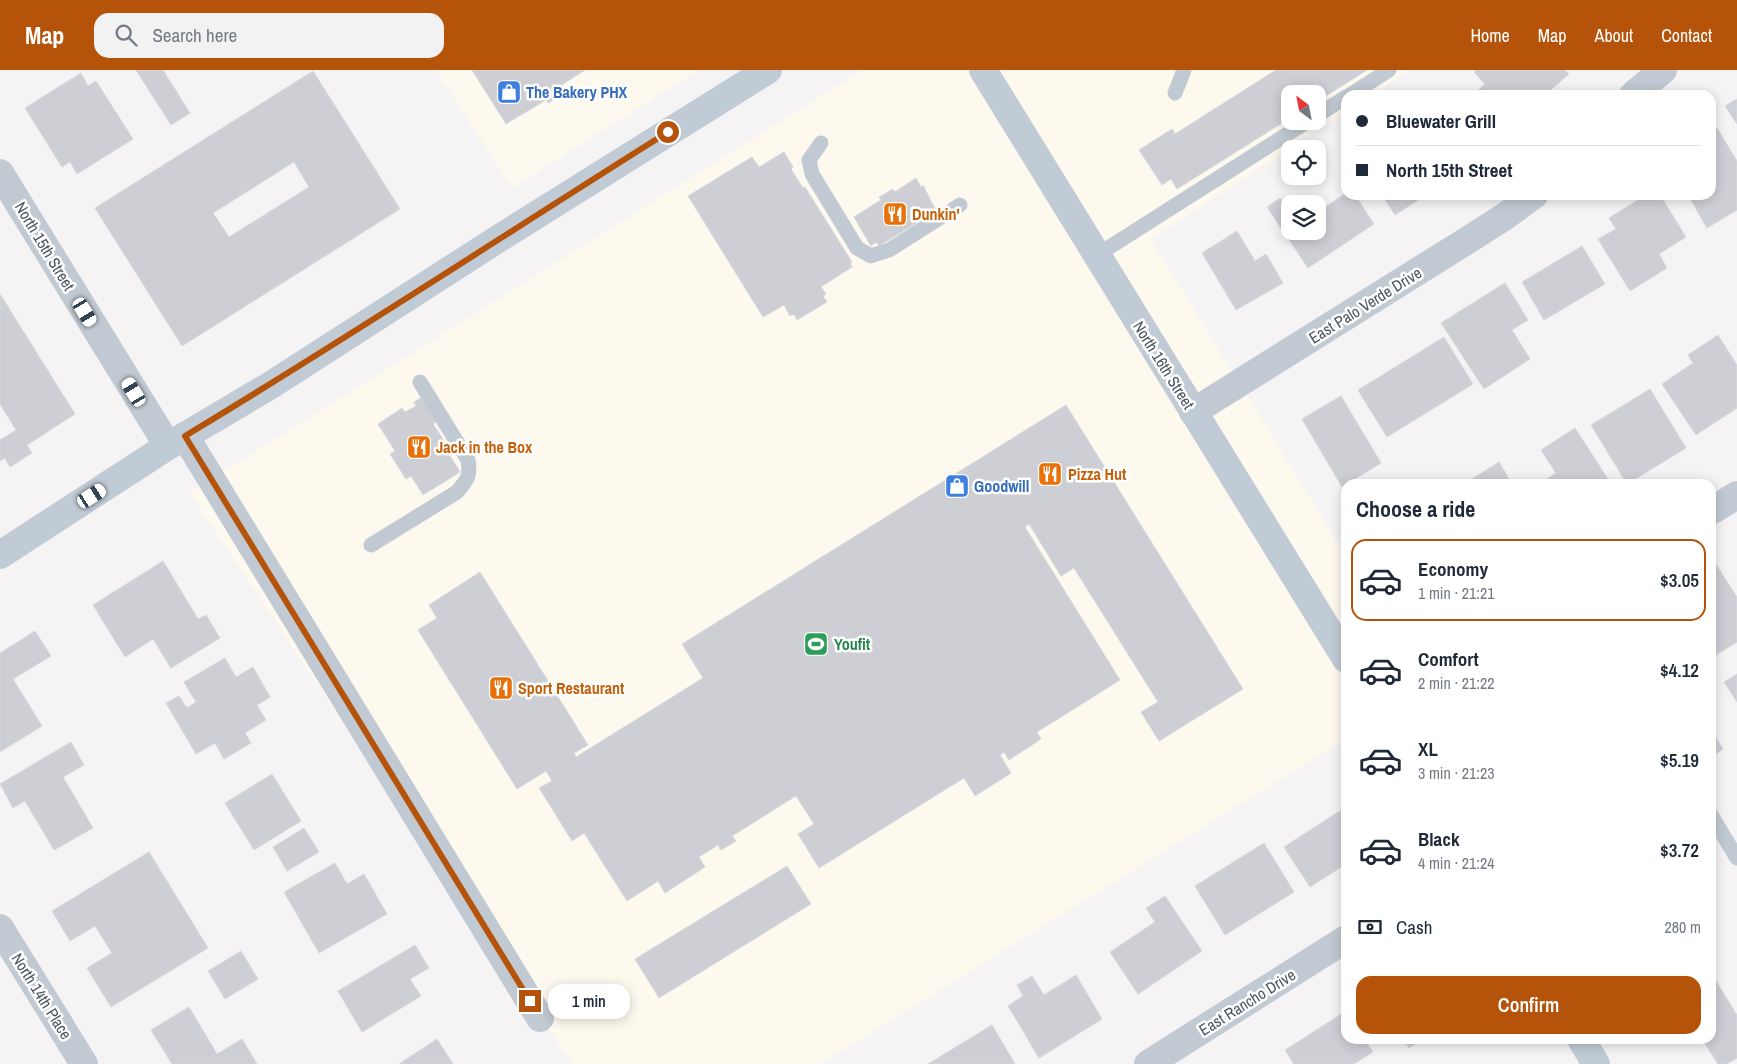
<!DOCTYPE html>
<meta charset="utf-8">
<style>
body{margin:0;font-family:"Archivo Narrow",sans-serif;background:#f2f2f3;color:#1f2937;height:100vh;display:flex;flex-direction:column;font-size:19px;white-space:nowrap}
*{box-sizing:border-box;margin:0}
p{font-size:16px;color:#747a83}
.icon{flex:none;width:28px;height:28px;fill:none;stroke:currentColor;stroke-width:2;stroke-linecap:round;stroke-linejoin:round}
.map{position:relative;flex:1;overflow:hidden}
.sheet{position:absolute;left:1341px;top:409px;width:375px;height:565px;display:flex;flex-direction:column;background:#fff;border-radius:15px;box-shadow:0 2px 12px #0003}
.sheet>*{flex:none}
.banner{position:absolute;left:1341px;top:20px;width:375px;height:110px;border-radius:15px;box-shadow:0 2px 12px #0003;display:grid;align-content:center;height:110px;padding:0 15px;background:#fff}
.needle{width:32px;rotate:328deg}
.buttons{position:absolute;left:1281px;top:15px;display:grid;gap:10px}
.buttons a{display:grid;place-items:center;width:45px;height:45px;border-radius:10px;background:#fff;box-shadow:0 2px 12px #0003;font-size:25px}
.end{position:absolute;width:22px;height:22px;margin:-11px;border:6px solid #b45309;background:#fff;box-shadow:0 0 0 2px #fff}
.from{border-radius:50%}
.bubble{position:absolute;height:35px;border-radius:15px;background:#fff;box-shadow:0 2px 12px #0003;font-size:16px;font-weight:600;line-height:35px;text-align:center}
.car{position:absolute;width:15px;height:30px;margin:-15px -8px;border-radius:6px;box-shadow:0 0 4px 1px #0007;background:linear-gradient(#fff 24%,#345 0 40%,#fff 0 76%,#345 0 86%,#fff 0)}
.banner b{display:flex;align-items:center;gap:18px;height:48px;font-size:19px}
.banner b+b{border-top:1px solid #e0e1e3}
.banner i{width:12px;height:12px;background:#1f2937}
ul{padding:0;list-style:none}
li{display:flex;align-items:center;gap:15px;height:82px;margin:0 10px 8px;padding:0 5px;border:2px solid transparent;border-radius:15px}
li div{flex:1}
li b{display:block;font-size:19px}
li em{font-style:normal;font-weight:600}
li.active{border-color:#b45309}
li>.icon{width:45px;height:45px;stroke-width:1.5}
h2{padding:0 15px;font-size:22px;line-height:60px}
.pay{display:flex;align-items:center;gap:12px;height:55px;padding:0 15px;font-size:19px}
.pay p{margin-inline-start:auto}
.button{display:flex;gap:10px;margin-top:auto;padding:10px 15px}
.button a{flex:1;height:58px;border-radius:15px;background:#b45309;color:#fff;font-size:20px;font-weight:600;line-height:58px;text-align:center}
header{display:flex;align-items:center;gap:30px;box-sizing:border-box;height:70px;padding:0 25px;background:#b45309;color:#fff}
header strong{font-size:24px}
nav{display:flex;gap:28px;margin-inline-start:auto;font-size:18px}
.search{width:350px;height:45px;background:#f2f2f3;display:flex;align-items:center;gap:12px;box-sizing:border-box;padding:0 18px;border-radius:15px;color:#747a83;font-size:19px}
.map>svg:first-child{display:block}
.commercial{fill:#fdf9ef;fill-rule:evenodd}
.building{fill:#cdcfd5;stroke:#d7d9de;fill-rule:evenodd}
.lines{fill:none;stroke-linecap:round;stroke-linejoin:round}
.lane{stroke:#c1cad2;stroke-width:15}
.street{stroke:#c1cad2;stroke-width:28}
.secondary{stroke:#c1cbd6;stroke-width:28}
.route{stroke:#b45309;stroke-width:6}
.labels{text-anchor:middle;stroke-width:5;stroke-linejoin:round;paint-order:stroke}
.shop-label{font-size:16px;font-weight:bold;fill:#366cbe;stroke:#fff;text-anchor:start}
.food-label{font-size:16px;font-weight:bold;fill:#c56008;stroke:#fff;text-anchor:start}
.street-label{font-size:16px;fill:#4a5661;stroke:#fff}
.leisure-label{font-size:16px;font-weight:bold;fill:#27864d;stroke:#fff;text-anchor:start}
</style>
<header>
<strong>Map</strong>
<div class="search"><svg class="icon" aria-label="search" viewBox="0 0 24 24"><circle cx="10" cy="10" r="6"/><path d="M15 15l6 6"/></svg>Search here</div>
<nav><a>Home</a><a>Map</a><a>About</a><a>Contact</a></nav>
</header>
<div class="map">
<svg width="1737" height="994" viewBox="0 0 1737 994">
<rect width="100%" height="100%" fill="#f5f3f3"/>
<!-- commercial -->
<path class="commercial" d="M 436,0 L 699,0 L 512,118 Z
M 862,0 L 1410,0 L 1372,25 L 1346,25 L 1346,42 L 1151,169 L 1346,486 L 1346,669 L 821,994 L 572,994 L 189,422 L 234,395 ZM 1290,24 L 1318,24 L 1318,51 L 1290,51 Z"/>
<!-- building -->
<path class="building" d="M 136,0 L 163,0 L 190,43 L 171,55 Z
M 472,0 L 585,0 L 560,16 L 565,23 L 548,33 L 546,30 L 506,54 Z
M 1276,0 L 1367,0 L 1318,31 L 1318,24 L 1290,24 L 1290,48 L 1177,119 L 1171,109 L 1162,115 L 1139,80 L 1172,59 L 1175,64 Z
M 1477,0 L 1565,0 L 1569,4 L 1545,25 L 1473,25 L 1485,14 L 1474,2 Z
M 313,1 L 400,139 L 182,276 L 95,138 ZM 294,92 L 309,117 L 229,167 L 213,143 Z
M 81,3 L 88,16 L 96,11 L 133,69 L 77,104 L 70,92 L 62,97 L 25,38 Z
M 1737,29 L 1737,54 L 1725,36 Z
M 1717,58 L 1737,91 L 1737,140 L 1707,158 L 1688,125 L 1711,125 L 1711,61 Z
M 784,82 L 793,97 L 791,99 L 803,118 L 805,117 L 852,192 L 850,193 L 852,197 L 821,217 L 826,224 L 823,226 L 827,232 L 797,250 L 794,244 L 790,246 L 784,235 L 763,247 L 688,126 L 752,87 L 759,97 Z
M 916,108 L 921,117 L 923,115 L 936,141 L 879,176 L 876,172 L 871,176 L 854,147 L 881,130 L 879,127 L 893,119 L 895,122 Z
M 1346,123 L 1346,125 L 1355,125 L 1374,154 L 1308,198 L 1267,137 L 1280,128 L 1290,143 L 1290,161 L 1318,161 L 1318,142 Z
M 1382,125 L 1426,125 L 1395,145 Z
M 1646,125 L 1660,125 L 1686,167 L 1659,184 L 1667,198 L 1630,221 L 1598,169 L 1616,159 L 1609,148 Z
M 1237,161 L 1255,191 L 1266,184 L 1283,213 L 1236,240 L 1202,183 Z
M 1582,176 L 1605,214 L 1544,250 L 1522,212 Z
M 1505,213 L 1528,250 L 1512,260 L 1530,289 L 1484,319 L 1441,253 Z
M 0,224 L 75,344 L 27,375 L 32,383 L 10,397 L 5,388 L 0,391 L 0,370 L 16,360 L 0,334 Z
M 1718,265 L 1737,295 L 1737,338 L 1696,365 L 1662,314 L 1693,293 L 1688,285 Z
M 1444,267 L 1473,314 L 1387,367 L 1358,320 Z
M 1650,319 L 1686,378 L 1627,414 L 1591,355 Z
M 1341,326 L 1381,393 L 1342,417 L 1302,349 Z
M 422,327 L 437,351 L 433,354 L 445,372 L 442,373 L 460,402 L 423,425 L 411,406 L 406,409 L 390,384 L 395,381 L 378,354 L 402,338 L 405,342 L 416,336 L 414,332 Z
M 1066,335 L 1243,619 L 1159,671 L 1141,642 L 1158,632 L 1074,498 L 1061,506 L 1029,454 L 1025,457 L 1120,610 L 1037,662 L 1041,669 L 1009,690 L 1004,682 L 1000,685 L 1011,703 L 975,726 L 964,708 L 819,798 L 798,764 L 814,754 L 796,726 L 732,766 L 736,771 L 721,780 L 718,775 L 699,787 L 705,797 L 665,823 L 658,811 L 627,831 L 584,763 L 572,771 L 539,718 L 552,711 L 546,701 L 517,719 L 418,560 L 437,548 L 429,535 L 480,502 L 588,675 L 574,683 L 576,687 L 703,608 L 682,574 Z
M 1575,358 L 1611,414 L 1540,414 L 1556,403 L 1541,380 Z
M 1499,392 L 1512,414 L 1464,414 Z
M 1711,488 L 1712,488 L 1737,527 L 1737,572 L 1711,588 Z
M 163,491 L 198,549 L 206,545 L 220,568 L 171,598 L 153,569 L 125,587 L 93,535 Z
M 35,561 L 51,586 L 13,609 L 42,656 L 0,682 L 0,583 Z
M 225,588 L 236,607 L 253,597 L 270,627 L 257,635 L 266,650 L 245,663 L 251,673 L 224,689 L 215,673 L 196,684 L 166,633 L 179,626 L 187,638 L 196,632 L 184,612 Z
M 1737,604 L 1737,632 L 1724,612 Z
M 1711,660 L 1723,679 L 1711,687 Z
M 71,672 L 84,695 L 63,707 L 93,758 L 54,780 L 25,731 L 13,738 L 0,714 Z
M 272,704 L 301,751 L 254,780 L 225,733 Z
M 1346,737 L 1346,794 L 1310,817 L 1284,777 Z
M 304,758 L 319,782 L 287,801 L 273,777 Z
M 1264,773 L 1294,822 L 1225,865 L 1195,816 Z
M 149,782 L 208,878 L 111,937 L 87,898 L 112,883 L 95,856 L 70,871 L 52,841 Z
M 335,793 L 347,814 L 364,804 L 387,844 L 319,883 L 284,822 Z
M 787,796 L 811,834 L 659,928 L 635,889 Z
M 1165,826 L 1202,881 L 1138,924 L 1110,882 L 1155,852 L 1146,838 Z
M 415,875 L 429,898 L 410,909 L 421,926 L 362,962 L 338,921 Z
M 241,881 L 258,909 L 225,929 L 208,901 Z
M 1076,905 L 1102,949 L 1039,988 L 1008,936 L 1023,926 L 1017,915 L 1032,906 L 1044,925 Z
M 1715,909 L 1736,944 L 1737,944 L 1737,988 L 1727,994 L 1718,994 L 1702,969 L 1711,969 L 1711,912 Z
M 189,937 L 217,984 L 242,969 L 257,994 L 172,994 L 151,960 Z
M 1346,941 L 1346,969 L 1364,969 L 1373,982 L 1354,994 L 1294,994 L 1285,980 Z
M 992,955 L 1015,994 L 928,994 Z
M 437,969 L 453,994 L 399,994 Z
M 1403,969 L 1424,969 L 1409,978 Z"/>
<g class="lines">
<!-- lane -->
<path class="lane" d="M 1175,23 L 1184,0
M 1350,25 L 1389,0
M 1318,45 L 1346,27
M 821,73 L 809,90 L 812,104 L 857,178 L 871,186 L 889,180 L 960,135
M 1097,185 L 1308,51
M 371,475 L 457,422 C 467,410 471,406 468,390 L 420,312
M 1711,745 L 1737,788"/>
<!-- street -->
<path class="street" d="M 1633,25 L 1663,0
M 0,103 L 168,376
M 1193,342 L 1460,175 L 1504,147 L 1534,125
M 185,366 L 540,948
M 1711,441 L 1737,425
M 0,858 L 84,994
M 1148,994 L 1346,869"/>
<!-- secondary -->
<path class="secondary" d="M 983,0 L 1346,589
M 0,485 L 168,376 L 271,315 L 498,169 L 768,0
M 1581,969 L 1596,994"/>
</g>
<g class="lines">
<!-- route -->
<path class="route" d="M 530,931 L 185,366 C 348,268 507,163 668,62"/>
</g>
<!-- icons -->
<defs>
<symbol id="shop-square" viewBox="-11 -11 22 22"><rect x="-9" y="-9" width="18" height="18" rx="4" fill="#3f7fe0" stroke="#fff"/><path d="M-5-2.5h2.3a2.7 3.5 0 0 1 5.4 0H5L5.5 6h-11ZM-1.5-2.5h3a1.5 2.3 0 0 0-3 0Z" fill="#fff"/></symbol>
<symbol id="restaurant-square" viewBox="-11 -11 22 22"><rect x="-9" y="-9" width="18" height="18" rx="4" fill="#e8710a" stroke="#fff"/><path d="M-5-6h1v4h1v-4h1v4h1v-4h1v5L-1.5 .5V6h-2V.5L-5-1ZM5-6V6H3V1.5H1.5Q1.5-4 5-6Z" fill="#fff"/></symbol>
<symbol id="stadium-square" viewBox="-11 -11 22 22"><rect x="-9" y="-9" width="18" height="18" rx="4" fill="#2e9e5b" stroke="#fff"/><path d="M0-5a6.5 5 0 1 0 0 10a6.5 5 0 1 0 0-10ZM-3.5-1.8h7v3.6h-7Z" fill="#fff"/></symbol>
</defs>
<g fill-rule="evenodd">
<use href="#shop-square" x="495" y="8" width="28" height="28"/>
<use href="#restaurant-square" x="881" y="130" width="28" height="28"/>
<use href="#restaurant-square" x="405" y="363" width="28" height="28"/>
<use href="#restaurant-square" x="1036" y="390" width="28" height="28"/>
<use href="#shop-square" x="943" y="402" width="28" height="28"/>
<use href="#stadium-square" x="802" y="560" width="28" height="28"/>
<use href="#restaurant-square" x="487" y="604" width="28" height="28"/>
</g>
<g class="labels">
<!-- shop labels -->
<g class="shop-label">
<text x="526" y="28">The Bakery PHX</text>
<text x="974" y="422">Goodwill</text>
</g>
<!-- food labels -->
<g class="food-label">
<text x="912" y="150">Dunkin'</text>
<text x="436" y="383">Jack in the Box</text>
<text x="1068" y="410">Pizza Hut</text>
<text x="518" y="624">Sport Restaurant</text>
</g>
<!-- street labels -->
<g class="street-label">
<text transform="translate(45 176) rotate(59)" y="6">North 15th Street</text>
<text transform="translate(1365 235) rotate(-32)" y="6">East Palo Verde Drive</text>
<text transform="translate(1164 295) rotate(58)" y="6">North 16th Street</text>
<text transform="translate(42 926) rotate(58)" y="6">North 14th Place</text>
<text transform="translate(1247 932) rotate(-32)" y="6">East Rancho Drive</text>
</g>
<!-- leisure labels -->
<g class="leisure-label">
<text x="834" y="580">Youfit</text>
</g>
</g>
</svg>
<div class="buttons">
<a><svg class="needle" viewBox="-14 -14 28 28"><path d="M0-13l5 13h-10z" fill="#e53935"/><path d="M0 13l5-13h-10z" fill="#747a83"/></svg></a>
<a><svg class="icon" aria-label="locate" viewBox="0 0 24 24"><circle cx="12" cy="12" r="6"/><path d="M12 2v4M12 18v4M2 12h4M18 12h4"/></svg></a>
<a><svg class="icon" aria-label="layers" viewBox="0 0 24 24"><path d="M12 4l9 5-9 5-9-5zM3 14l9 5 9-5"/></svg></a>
</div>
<i class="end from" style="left:668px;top:62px"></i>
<i class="end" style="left:530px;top:931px"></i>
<div class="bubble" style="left:548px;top:914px;width:82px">1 min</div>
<i class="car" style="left:85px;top:242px;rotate:149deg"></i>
<i class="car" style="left:134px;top:322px;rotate:329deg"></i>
<i class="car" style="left:92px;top:426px;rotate:57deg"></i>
<div class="banner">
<b><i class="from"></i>Bluewater Grill</b>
<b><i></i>North 15th Street</b>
</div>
<section class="sheet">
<h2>Choose a ride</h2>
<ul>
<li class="active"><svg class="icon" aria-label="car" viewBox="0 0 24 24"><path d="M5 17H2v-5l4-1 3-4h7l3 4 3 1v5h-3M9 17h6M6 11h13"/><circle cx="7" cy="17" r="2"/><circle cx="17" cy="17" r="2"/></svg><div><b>Economy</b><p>1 min · 21:21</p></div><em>$3.05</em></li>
<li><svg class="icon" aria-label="car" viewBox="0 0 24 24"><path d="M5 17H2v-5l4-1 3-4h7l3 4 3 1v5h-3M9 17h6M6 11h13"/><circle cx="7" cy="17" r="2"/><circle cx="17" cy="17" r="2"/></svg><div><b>Comfort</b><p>2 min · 21:22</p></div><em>$4.12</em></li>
<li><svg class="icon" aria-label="car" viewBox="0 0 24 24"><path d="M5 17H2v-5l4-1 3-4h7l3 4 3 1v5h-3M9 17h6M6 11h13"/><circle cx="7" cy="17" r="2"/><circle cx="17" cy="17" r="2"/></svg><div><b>XL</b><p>3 min · 21:23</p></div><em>$5.19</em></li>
<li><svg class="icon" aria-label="car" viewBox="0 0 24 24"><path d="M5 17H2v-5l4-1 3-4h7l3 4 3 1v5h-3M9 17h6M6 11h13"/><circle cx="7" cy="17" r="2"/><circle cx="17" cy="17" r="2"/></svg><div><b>Black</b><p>4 min · 21:24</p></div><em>$3.72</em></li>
</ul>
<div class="pay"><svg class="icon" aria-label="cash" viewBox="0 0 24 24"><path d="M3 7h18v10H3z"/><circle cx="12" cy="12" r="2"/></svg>Cash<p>280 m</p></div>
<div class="button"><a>Confirm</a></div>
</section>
</div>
